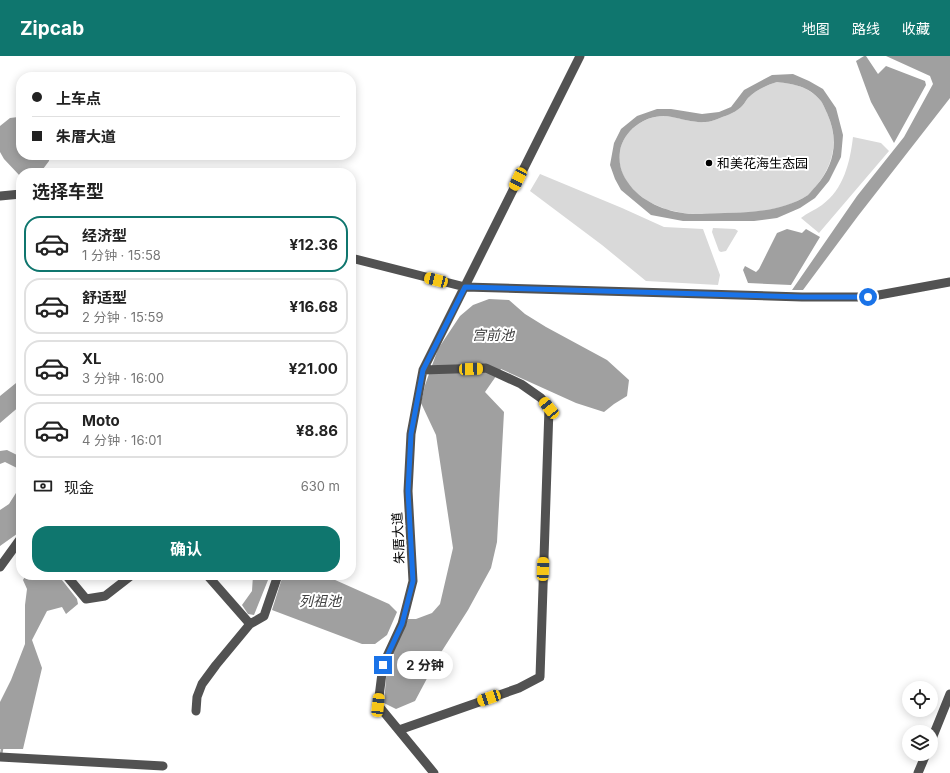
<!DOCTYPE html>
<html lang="zh">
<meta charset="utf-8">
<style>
body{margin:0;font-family:Inter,"Noto Sans SC",sans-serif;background:#f2f2f2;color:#222;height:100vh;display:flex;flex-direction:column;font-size:15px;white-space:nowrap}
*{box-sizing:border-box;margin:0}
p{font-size:13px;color:#767676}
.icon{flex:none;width:22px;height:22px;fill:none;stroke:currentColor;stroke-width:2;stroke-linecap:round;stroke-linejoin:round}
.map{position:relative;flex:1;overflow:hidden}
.drawer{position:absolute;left:16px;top:112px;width:340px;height:412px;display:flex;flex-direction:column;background:#fff;border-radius:16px;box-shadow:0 2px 10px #0003}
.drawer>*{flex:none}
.hud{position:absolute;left:16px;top:16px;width:340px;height:88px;border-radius:16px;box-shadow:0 2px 10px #0003;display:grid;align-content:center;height:88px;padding:0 16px;background:#fff}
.buttons{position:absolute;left:902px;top:625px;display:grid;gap:8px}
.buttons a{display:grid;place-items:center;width:36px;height:36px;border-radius:50%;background:#fff;box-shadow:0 2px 10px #0003;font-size:20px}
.end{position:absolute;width:18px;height:18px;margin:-9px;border:5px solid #1a73e8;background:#fff;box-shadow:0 0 0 2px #fff}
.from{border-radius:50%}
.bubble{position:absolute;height:28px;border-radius:14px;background:#fff;box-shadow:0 2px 10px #0003;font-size:13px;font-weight:700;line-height:28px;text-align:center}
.car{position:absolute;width:12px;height:24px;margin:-12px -6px;border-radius:5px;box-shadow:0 0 3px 1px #0007;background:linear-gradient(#f5c518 24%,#345 0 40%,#f5c518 0 76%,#345 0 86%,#f5c518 0)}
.hud b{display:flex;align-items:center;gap:14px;height:38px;font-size:15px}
.hud b+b{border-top:1px solid #e0e0e0}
.hud i{width:10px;height:10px;background:#222}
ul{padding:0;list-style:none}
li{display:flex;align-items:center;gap:12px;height:56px;margin:0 8px 6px;padding:0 8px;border:2px solid #e0e0e0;border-radius:16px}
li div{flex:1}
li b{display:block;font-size:15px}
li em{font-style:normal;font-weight:700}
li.active{border-color:#0f766e}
li>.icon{width:36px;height:36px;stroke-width:1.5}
h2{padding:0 16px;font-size:18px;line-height:48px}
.pay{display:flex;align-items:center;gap:10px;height:44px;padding:0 16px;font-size:15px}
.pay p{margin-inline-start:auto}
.primary-button{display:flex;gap:8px;margin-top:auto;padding:8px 16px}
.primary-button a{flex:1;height:46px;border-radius:16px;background:#0f766e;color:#fff;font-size:16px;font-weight:700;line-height:46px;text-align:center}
header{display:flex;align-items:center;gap:24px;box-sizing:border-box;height:56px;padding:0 20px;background:#0f766e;color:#fff}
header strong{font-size:19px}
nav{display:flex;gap:22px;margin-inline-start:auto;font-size:14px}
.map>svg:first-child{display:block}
.green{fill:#d9d9d9}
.water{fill:#a0a0a0;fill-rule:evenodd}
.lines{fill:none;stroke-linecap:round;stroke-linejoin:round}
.stream{stroke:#a0a0a0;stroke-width:2.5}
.minor{stroke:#525252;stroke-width:9}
.route{stroke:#1a73e8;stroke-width:5}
.poi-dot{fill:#000;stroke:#fff;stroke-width:1.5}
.labels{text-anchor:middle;stroke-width:4;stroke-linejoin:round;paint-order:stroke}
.poi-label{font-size:13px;fill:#000;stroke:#fff;text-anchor:start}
.street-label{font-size:13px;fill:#000;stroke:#fff}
.water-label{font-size:14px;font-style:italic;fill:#414141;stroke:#fff}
</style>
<header>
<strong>Zipcab</strong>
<nav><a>地图</a><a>路线</a><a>收藏</a></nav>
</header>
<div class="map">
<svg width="950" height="717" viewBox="0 0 950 717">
<rect width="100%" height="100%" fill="#fff"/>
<!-- green -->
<path class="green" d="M 777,26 C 795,28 807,30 820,44 C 823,47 825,53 827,57 C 839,83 834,109 816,130 C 813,133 811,137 808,139 C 778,159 740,156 705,158 C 679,159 651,152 633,133 C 622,121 618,111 620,95 C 624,72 650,56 673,61 C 682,63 695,67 705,66 C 710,66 715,64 720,62 C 728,59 737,56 743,49 C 745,47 746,44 748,42 C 756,34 767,29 777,26 Z
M 853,81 L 881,87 L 889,95 L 819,177 L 801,162 C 807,157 815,154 822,149 C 844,133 850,106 853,81 Z
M 540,118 L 622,152 L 664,171 L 703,173 L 720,219 L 718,229 L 646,225 L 602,189 L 530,135 Z
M 713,172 L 735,173 L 738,175 L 726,195 L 721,196 L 719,195 L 712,176 Z"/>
<!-- water -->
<path class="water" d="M 864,0 L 866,0 L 878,18 L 886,10 L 925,25 L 926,29 L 894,87 L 871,46 L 856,5 Z
M 886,0 L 950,0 L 950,42 L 858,160 L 803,234 L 792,234 L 857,140 L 904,81 L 933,28 L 930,20 Z
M 793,18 L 809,25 L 823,33 L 836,52 L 843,79 L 841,101 L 829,125 L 815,142 L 800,152 L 777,162 L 754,165 L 683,165 L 651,159 L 621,134 L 615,123 L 610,109 L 614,87 L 621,73 L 637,60 L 657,53 L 671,53 L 702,58 L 719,56 L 731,51 L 744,34 L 772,19 ZM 777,26 C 794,28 808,30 820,44 C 823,47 825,53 827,57 C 839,83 835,109 816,130 C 813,133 811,136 808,139 C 777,159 737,156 702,158 C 677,159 650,151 633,133 C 623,121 618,111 620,95 C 624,72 650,56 672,61 C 682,63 695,67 705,66 C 710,66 715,64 720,62 C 728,59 737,56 743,49 C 745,47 746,44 748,42 C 756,34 767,29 777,26 Z
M 18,61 L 21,61 L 21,99 L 50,99 L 49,105 L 40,117 L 21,117 L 21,120 L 20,120 L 4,103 L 0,96 L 0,70 L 10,62 Z
M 787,173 L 802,177 L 806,173 L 820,181 L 791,229 L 748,227 L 743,214 L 745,210 L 756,216 L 759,213 L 777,177 Z
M 489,243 L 509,244 L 525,258 L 546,271 L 607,304 L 629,324 L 627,340 L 614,348 L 604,356 L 576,347 L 501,313 L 485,336 L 504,356 L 497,486 L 491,512 L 468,554 L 440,598 L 415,645 L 396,653 L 384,647 L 387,610 L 408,563 L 416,563 L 432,557 L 440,548 L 453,492 L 436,379 L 421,347 L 425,329 L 438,293 L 460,260 L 473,249 Z
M 21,323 L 21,349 L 0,367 L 0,340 Z
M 7,394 L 21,401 L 21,425 L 19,413 L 5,406 L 0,408 L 0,395 Z
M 21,429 L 21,475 L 0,490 L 0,454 L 9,448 Z
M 26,519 L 58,519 L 77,543 L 78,548 L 66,558 L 62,551 L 47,555 L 32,584 L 42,612 L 23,693 L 0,693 L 0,646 L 11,624 L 25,588 L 25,549 L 27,533 L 23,524 Z
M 253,519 L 270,519 L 254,559 L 248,558 L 242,549 L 252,535 Z
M 283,519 L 324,519 L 389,548 L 397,556 L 387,579 L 375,588 L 362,588 L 272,554 Z"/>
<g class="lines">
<!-- stream -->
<path class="stream" d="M 1,699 L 2,693"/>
<!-- minor -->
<path class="minor" d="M 0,140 L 21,138
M 351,202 L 465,231 L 802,241 L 868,241 L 950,226
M 0,511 L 21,482
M 66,519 L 86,543 L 105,540 L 132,519
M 207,519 L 250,568 L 264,560 L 278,519
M 196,655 L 197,641 L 202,628 L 216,609 L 250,568
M 399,674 L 519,632 L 540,621 L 549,352 L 541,342 L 521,328 L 486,312 L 423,314
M 931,685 L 950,638
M 0,701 L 163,710
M 434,717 L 378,649 L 383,609 L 402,568 L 413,525 L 408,435 L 411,378 L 423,314 L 580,0
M 918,717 L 926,698"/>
</g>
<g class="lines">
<!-- route -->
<path class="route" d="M 383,609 L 402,568 L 413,525 L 408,435 L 411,378 L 423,314 L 465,231 L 802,241 L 868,241"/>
</g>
<!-- markers -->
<circle class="poi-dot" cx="709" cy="107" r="4"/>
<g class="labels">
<!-- poi labels -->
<g class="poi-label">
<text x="717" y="112">和美花海生态园</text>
</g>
<!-- street labels -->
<g class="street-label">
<text transform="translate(398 482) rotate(-93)" y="5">朱厝大道</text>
</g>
<!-- water labels -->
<g class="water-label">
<text x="493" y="284">宫前池</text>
<text x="320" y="550">列祖池</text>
</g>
</g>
</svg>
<div class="buttons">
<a><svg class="icon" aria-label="locate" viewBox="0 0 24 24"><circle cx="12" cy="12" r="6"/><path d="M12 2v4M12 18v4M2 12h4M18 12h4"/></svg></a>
<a><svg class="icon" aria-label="layers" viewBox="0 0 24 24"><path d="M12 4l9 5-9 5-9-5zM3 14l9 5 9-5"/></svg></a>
</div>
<i class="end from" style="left:868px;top:241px"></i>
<i class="end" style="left:383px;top:609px"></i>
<div class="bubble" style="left:397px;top:595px;width:56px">2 分钟</div>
<i class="car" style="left:518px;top:123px;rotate:206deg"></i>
<i class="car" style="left:436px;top:224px;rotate:285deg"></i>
<i class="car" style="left:471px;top:313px;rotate:88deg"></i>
<i class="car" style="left:549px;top:352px;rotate:321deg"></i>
<i class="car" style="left:543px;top:513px;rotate:2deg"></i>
<i class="car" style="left:489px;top:642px;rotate:251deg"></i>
<i class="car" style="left:378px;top:649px;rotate:6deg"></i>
<div class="hud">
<b><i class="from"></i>上车点</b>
<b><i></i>朱厝大道</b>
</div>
<section class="drawer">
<h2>选择车型</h2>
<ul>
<li class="active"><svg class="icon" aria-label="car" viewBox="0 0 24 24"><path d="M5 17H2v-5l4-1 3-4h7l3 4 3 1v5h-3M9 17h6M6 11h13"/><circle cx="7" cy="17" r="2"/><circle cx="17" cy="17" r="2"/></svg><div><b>经济型</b><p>1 分钟 · 15:58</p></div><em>¥12.36</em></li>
<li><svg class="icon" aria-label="car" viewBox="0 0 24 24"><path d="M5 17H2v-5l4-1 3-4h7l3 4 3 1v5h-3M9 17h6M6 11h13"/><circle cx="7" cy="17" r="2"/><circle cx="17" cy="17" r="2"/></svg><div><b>舒适型</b><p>2 分钟 · 15:59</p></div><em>¥16.68</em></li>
<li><svg class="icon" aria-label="car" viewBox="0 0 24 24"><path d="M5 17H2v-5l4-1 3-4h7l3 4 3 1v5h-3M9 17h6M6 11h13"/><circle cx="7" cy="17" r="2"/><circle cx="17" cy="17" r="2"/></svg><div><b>XL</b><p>3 分钟 · 16:00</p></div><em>¥21.00</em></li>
<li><svg class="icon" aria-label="car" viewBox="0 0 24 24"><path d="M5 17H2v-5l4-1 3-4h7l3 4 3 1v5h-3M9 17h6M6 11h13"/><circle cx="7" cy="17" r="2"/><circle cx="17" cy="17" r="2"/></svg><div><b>Moto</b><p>4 分钟 · 16:01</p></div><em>¥8.86</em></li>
</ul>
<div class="pay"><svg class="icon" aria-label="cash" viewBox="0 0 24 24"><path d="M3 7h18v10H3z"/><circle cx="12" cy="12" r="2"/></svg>现金<p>630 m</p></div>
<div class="primary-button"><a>确认</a></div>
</section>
</div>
